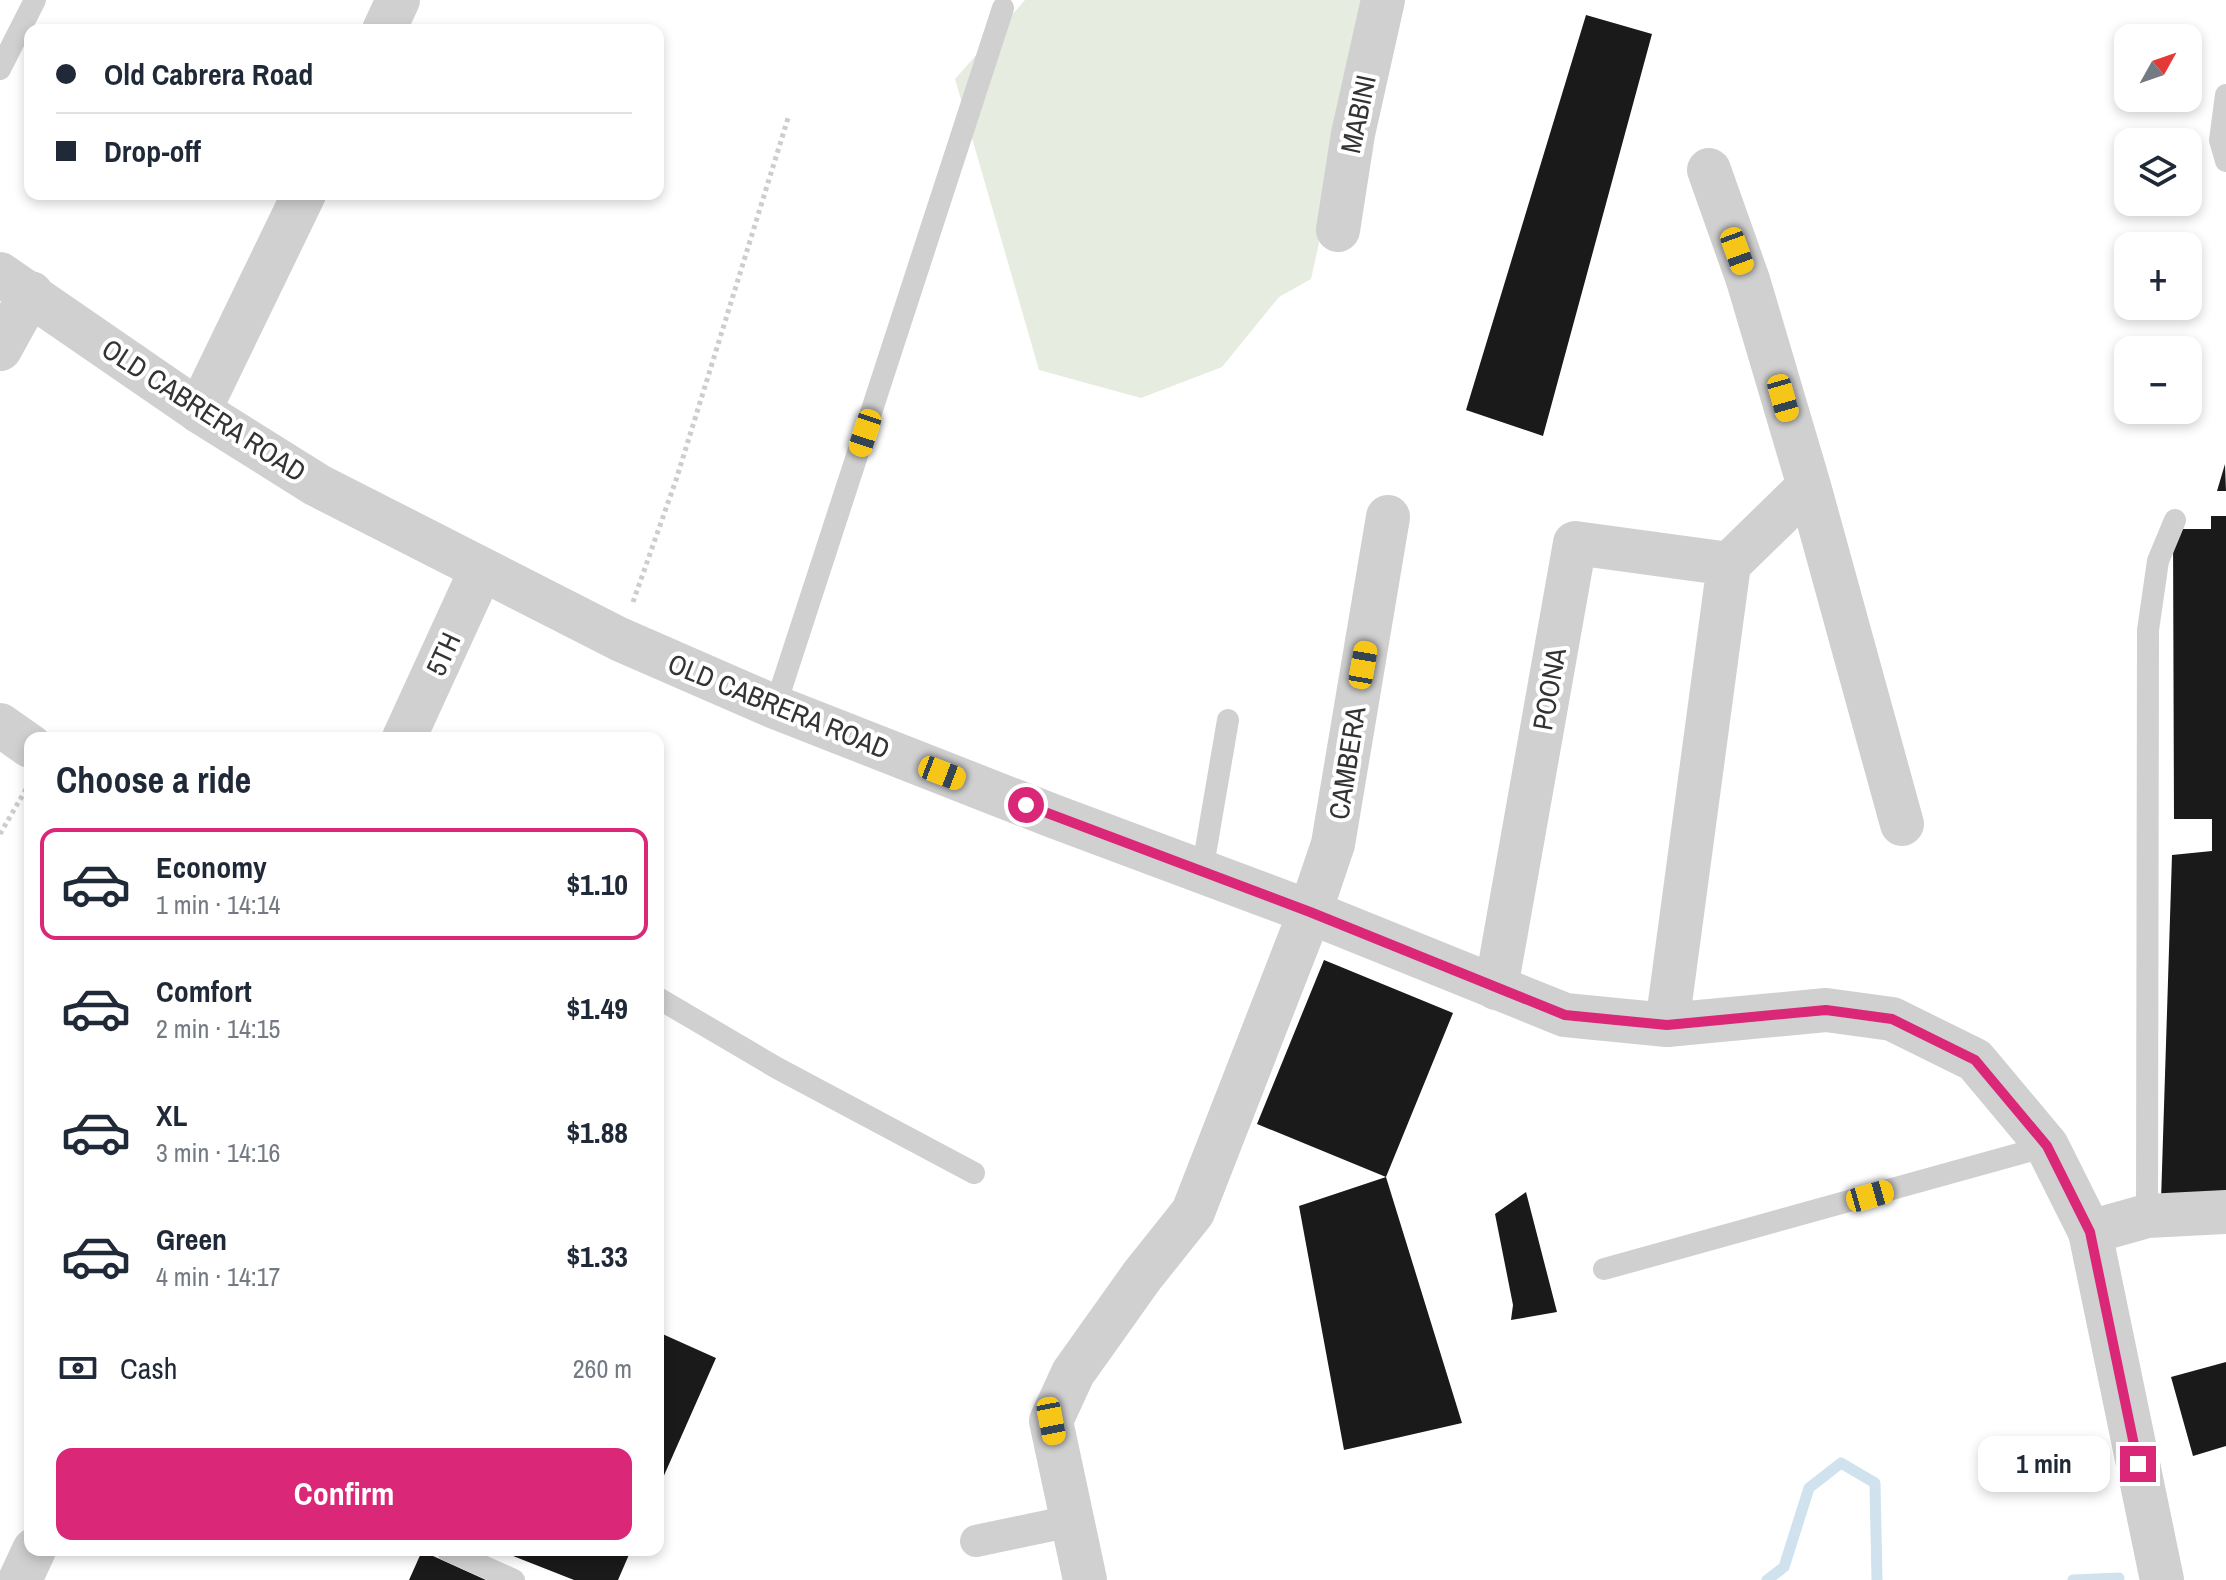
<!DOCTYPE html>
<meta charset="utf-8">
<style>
body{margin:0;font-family:"Archivo Narrow",sans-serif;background:#f6f6f7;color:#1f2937;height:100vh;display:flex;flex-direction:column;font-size:30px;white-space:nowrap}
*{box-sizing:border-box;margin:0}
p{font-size:26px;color:#747a83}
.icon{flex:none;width:44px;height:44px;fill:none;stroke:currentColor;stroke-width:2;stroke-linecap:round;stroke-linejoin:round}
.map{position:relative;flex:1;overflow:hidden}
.drawer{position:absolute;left:24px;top:732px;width:640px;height:824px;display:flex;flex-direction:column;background:#fff;border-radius:16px;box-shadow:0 4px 12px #0003}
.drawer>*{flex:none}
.hud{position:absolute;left:24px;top:24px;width:640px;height:176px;border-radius:16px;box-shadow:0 4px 12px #0003;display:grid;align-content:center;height:176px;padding:0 32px;background:#fff}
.needle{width:52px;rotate:50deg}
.controls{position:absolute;left:2114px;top:24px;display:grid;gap:16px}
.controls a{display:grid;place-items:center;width:88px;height:88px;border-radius:16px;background:#fff;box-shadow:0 4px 12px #0003;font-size:40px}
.end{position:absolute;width:36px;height:36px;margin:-18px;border:10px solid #db2777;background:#fff;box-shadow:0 0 0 4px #fff}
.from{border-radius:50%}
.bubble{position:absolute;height:56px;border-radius:16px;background:#fff;box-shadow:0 4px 12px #0003;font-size:26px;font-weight:700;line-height:56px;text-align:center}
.car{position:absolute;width:24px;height:48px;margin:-24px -12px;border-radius:10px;box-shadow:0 0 6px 2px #0007;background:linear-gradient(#f5c518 24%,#345 0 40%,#f5c518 0 76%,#345 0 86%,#f5c518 0)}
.hud b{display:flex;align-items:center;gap:28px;height:76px;font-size:30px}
.hud b+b{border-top:2px solid #e0e1e3}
.hud i{width:20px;height:20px;background:#1f2937}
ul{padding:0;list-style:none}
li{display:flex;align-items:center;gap:24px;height:112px;margin:0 16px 12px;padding:0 16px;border:4px solid transparent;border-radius:16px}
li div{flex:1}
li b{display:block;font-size:30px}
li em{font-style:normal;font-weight:700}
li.selected{border-color:#db2777}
li>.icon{width:72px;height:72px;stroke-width:1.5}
h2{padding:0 32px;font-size:36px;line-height:96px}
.pay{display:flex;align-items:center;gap:20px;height:88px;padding:0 32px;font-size:30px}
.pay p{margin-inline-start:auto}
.primary-button{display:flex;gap:16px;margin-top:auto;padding:16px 32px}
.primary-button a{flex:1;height:92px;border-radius:16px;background:#db2777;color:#fff;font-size:32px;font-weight:700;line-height:92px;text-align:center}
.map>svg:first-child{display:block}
.green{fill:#e6ecdf}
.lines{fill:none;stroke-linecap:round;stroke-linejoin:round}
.stream{stroke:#cfe2ee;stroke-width:11}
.building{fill:#1a1a1a}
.path{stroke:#cdcdcd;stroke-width:5;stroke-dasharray:4 4;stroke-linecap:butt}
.service{stroke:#d0d0d0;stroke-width:22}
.pedestrian{stroke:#d0d0d0;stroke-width:32}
.minor{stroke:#d0d0d0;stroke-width:44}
.tertiary{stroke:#d0d0d0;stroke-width:44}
.route{stroke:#db2777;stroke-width:10}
.labels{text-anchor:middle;stroke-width:8;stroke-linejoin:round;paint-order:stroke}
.street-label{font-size:28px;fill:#333;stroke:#fff}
</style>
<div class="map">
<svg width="2226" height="1580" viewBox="0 0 2226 1580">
<rect width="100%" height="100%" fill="#fff"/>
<!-- green -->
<path class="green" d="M 1025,0 L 1373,0 L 1311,279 L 1279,297 L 1222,367 L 1141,398 L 1039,370 L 955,79 Z"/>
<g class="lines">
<!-- stream -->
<path class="stream" d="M 1767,1580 L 1784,1567 L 1809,1488 L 1841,1463 L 1875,1483 L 1877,1580
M 2073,1580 L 2119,1578"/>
</g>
<!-- building -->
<path class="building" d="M 1586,15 L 1652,34 L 1543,436 L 1466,410 Z
M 2225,464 L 2226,491 L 2217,491 Z
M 2211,516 L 2226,516 L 2226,1197 L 2161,1201 L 2172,855 L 2212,851 L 2212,819 L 2174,819 L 2173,529 L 2211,529 Z
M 1324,960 L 1453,1013 L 1386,1177 L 1462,1423 L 1344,1450 L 1299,1206 L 1386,1177 L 1257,1124 Z
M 1526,1192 L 1557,1312 L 1511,1320 L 1513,1305 L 1495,1214 Z
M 658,1332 L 716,1358 L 658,1489 Z
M 2226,1362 L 2226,1446 L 2193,1456 L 2171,1377 Z
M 498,1550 L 631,1550 L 618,1580 L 574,1580 Z
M 422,1551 L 486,1580 L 409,1580 Z"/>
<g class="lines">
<!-- path -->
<path class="path" d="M 633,602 L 676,480 L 789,115
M 0,834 L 29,784"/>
<!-- service -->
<path class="service" d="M 0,69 L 35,0
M 2226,95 L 2220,140 L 2226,161
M 775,707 L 1003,8
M 1202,872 L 1228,720
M 658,998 L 777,1068 L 974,1173
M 2147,1216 L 2148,630 L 2158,561 L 2175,520
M 1604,1269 L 2047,1146
M 447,1550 L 514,1580"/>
<!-- pedestrian -->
<path class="pedestrian" d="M 976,1541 L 1071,1521"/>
<!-- minor -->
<path class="minor" d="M 384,30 L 398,0
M 1709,170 L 1748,280 L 1809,486 L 1902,824
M 1338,230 L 1353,134 L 1383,0
M 0,349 L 31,293
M 199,411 L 304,194
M 0,725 L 30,746
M 404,738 L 481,570
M 1496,988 L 1575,543 L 1729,564
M 1667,1025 L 1729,564 L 1809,486
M 2090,1232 L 2162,1580
M 20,1580 L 34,1550
M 1085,1580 L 1051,1421 L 1073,1373 L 1142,1276 L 1193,1212 L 1310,912 L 1333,844 L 1388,517"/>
<!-- tertiary -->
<path class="tertiary" d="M 0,274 L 199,411 L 317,485 L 619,639 L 775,707 L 1053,816 L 1310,912 L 1565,1015 L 1667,1025 L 1826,1010 L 1892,1019 L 1975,1060 L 2047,1146 L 2090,1232 L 2147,1216 L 2226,1212"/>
</g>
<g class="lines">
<!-- route -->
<path class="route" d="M 1026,805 L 1310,912 L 1565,1015 L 1667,1025 L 1826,1010 L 1892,1019 L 1975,1060 L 2047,1146 L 2090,1232 L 2138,1464"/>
</g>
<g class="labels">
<!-- street labels -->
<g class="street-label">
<text transform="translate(1358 114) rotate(-78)" y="10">MABINI</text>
<text transform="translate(204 410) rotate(33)" y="10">OLD CABRERA ROAD</text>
<text transform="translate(443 654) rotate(-65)" y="10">5TH</text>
<text transform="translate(1549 689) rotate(-80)" y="10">POONA</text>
<text transform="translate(779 706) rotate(22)" y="10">OLD CABRERA ROAD</text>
<text transform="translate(1347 763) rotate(-81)" y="10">CAMBERA</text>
</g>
</g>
</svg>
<div class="controls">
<a><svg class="needle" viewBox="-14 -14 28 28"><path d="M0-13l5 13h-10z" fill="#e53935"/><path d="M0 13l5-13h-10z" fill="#747a83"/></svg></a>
<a><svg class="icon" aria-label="layers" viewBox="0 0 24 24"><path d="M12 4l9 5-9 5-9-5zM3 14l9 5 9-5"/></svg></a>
<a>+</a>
<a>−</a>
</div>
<i class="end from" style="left:1026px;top:805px"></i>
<i class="end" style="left:2138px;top:1464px"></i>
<div class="bubble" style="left:1978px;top:1436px;width:132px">1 min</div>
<i class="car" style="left:1737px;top:251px;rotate:160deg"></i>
<i class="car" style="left:1783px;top:398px;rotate:164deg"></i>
<i class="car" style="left:865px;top:433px;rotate:198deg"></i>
<i class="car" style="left:1363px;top:665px;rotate:10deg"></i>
<i class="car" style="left:942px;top:773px;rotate:111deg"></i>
<i class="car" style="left:1870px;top:1196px;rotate:74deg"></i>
<i class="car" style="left:1051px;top:1421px;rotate:169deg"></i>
<div class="hud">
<b><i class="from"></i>Old Cabrera Road</b>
<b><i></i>Drop-off</b>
</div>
<section class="drawer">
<h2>Choose a ride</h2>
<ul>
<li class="selected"><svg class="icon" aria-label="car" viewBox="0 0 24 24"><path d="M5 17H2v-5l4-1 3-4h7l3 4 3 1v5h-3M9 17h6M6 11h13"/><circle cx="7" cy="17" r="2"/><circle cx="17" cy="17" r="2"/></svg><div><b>Economy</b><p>1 min · 14:14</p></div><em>$1.10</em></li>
<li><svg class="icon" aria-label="car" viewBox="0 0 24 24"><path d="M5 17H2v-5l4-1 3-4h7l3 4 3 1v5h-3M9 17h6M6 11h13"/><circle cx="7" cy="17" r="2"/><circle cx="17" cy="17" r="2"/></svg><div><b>Comfort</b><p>2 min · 14:15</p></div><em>$1.49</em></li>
<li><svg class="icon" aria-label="car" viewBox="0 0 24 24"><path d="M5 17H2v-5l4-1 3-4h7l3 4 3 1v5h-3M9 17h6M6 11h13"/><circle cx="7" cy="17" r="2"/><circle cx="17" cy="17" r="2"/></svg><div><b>XL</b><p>3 min · 14:16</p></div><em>$1.88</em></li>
<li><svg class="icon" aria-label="car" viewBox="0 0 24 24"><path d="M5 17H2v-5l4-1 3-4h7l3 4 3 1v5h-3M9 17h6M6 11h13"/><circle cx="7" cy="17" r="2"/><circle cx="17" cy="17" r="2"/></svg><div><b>Green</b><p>4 min · 14:17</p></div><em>$1.33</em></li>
</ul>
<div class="pay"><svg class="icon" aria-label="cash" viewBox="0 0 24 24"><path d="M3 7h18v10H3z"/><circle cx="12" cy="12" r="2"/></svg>Cash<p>260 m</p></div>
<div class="primary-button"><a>Confirm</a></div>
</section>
</div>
